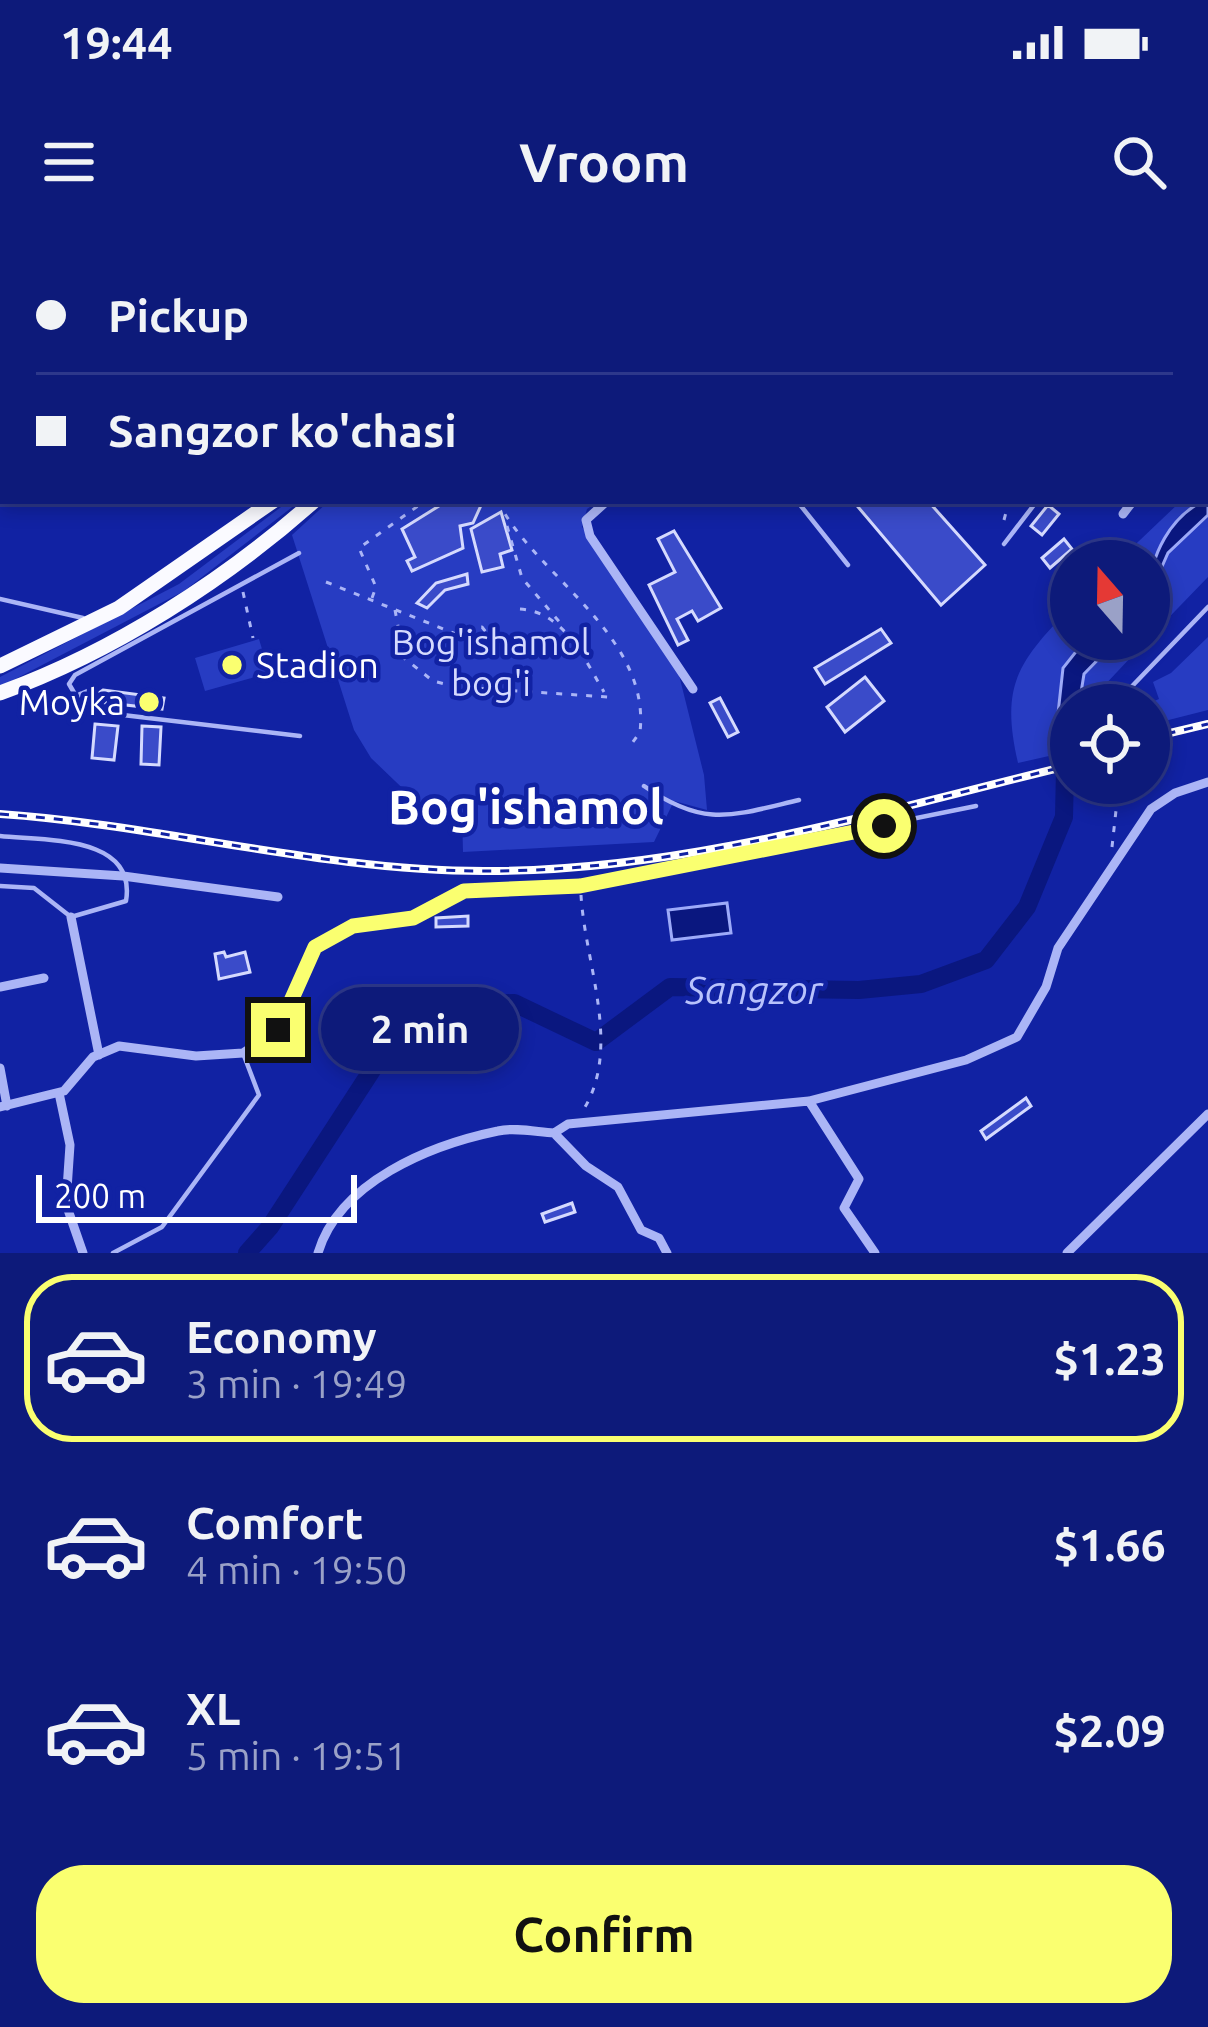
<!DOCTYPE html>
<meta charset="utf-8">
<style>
body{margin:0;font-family:Ubuntu,sans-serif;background:#16237f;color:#f1f3f6;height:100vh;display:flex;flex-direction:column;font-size:45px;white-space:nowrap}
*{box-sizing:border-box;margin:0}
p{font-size:39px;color:#9aa1c7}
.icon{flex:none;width:66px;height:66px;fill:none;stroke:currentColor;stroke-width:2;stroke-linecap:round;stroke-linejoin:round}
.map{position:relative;height:1013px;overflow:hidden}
.sheet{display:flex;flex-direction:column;background:#0d1a7a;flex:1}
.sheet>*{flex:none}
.guide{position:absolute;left:0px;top:0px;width:1209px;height:264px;box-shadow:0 6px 18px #0003,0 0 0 3px #2d388b;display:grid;align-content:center;height:264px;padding:0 36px;background:#0d1a7a}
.needle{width:78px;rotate:340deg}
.tools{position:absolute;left:1050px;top:300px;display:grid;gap:24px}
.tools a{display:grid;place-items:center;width:120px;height:120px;border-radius:50%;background:#0d1a7a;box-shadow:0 6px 18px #0003,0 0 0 3px #2d388b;font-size:60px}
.scale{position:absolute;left:36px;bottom:30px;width:321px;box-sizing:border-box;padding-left:12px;border:6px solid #fff;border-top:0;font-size:33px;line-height:42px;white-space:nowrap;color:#fff;-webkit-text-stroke:9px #1122a3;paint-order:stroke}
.end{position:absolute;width:54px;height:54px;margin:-27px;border:15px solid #faff70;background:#111;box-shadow:0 0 0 6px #111}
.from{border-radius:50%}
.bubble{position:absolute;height:84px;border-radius:42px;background:#0d1a7a;box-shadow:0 6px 18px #0003,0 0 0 3px #2d388b;font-size:39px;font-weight:700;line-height:84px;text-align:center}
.guide b{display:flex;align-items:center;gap:42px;height:114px;font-size:45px}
.guide b+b{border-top:3px solid #2d388b}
.guide i{width:30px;height:30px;background:#f1f3f6}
ul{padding:21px 0 0;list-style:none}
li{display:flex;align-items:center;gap:36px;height:168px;margin:0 24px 18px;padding:0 12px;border:6px solid transparent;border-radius:48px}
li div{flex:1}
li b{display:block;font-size:45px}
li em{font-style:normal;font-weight:700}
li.on{border-color:#faff70}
li>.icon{width:108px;height:108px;stroke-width:1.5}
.button{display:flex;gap:24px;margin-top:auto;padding:24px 36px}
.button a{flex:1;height:138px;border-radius:48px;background:#faff70;color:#111;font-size:48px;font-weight:700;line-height:138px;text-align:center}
.status{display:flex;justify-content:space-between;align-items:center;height:84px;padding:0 60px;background:#0d1a7a;direction:ltr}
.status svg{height:33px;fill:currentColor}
header{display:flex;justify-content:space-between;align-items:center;height:156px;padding:0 36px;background:#0d1a7a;font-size:54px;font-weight:700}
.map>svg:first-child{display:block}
.green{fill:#273cc2}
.water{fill:#0a177f;stroke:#9daaf9;stroke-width:3}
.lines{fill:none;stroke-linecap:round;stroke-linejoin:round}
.river{stroke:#0a177f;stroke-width:18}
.building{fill:#3a4bc9;stroke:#d5dafe;stroke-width:3}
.path{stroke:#abb5f6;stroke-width:3;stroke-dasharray:6 9;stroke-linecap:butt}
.service{stroke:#abb5f6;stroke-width:4.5}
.minor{stroke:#abb5f6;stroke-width:9}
.primary{stroke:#fafaff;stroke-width:15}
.rail-casing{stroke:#fff;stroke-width:8}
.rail{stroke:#1122a3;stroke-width:3;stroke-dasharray:9;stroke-linecap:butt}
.route{stroke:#faff70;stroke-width:15}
.poi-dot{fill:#faff70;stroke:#1122a3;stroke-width:4.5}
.labels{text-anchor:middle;stroke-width:9;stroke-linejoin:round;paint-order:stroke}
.park-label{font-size:36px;fill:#d5dafe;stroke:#1122a3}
.poi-label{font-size:36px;fill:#fff;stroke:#1122a3;text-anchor:start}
.water-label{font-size:39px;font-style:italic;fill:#b8c2fc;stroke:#1122a3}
.district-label{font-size:48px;font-weight:bold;fill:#fff;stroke:#1122a3}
</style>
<div class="status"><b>19:44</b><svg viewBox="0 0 49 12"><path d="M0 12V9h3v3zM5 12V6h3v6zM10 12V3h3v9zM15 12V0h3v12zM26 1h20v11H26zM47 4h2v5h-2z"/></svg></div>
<header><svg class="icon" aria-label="menu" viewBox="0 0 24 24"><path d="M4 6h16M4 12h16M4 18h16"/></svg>Vroom<svg class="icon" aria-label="search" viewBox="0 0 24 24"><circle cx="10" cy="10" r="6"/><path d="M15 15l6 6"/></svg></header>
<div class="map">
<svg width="1208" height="1013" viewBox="0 0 1208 1013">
<rect width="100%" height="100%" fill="#1122a3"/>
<!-- green -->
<path class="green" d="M 1208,224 L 1208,337 L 1149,398 L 1149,321 L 1118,321 L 1181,261 L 1206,261 Z
M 289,261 L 300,261 L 184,351 L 0,447 L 0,437 L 179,344 Z
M 329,261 L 599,261 L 587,269 L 582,287 L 677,427 L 704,535 L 707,570 L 674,561 L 654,602 L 463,612 L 462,573 L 419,564 L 371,518 L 354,490 L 292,295 Z
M 1071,367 L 1071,399 L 1148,399 L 1086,465 L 1071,465 L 1071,511 L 1018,523 C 1000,445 1018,422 1071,367 Z
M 1208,397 L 1208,470 L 1149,485 L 1145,465 L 1159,459 L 1153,442 L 1171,433 Z
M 259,399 L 269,433 L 205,451 L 195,418 Z"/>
<!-- water -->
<path class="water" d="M 1208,259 L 1208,275 L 1168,313 L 1149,356 C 1149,316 1171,274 1208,259 Z
M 1086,399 L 1118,399 L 1084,434 L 1079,465 L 1071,465 L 1071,507 L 1054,510 L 1063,428 Z
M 727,663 L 731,693 L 672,700 L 668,670 Z"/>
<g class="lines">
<!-- river -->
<path class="river" d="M 247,1013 L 270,987 L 400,787 L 451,765 L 514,763 L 596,802 L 670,747 L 859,750 L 921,744 L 986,720 L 1027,667 L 1064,577 L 1066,485"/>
</g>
<!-- building -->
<path class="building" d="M 447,261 L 483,261 L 473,283 L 460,286 L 463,308 L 412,331 L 407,321 L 415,317 L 402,289 Z
M 853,261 L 928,261 L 985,325 L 941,365 Z
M 1048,265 L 1059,274 L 1042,295 L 1031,286 Z
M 501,272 L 512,310 L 500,314 L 503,327 L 482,332 L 471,289 Z
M 674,291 L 721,368 L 698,381 L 692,371 L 677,379 L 688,400 L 678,405 L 649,345 L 675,332 L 658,299 Z
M 1064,299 L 1072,309 L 1050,328 L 1042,318 Z
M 467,334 L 468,344 L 445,350 L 427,368 L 417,363 L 436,343 Z
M 881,389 L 891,403 L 825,444 L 815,428 Z
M 865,437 L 884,461 L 845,492 L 827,467 Z
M 103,450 L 164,458 L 162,469 L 99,462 L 96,455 Z
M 720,458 L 738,492 L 728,497 L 710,463 Z
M 95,484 L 118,486 L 114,520 L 92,518 Z
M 142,486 L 161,487 L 159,525 L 141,524 Z
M 468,676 L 468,686 L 436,687 L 436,678 Z
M 224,712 L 226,717 L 245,712 L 250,732 L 219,739 L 215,714 Z
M 1026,858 L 1031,866 L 986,899 L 981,891 Z
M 572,963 L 575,972 L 545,982 L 542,974 Z"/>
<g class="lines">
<!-- path -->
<path class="path" d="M 934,0 L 935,3
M 498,261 C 532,333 651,394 640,492 L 628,509
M 1004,280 L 1009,261
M 507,286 L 522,338 L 562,385
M 326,342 L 466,398
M 243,352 L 253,398
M 372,358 L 376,347 L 359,308 L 425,261
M 520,369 C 564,372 584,418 604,452
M 395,370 L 404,418 L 433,441 L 457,447 L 608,457
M 492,400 L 485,411 L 476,412 L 466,398 L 470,390 L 482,387 L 492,400 L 516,405
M 1112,607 L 1119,543
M 581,655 C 585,725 623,809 582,872"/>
<!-- service -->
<path class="service" d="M 851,0 L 851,3
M 915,0 L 918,3
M 969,0 L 969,3
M 797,261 L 848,325
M 1004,304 L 1037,261
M 0,359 L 83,378
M 92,449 L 76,456 L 69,444 L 75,435 L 299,313
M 80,454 L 89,471 L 300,496
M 1114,465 L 1208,367
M 644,546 C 704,588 731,576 799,560
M 0,596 C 45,601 137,595 126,661 L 71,677 L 34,648 L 0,646
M 315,707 L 353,687 L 413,678 L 464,651 L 580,646 L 976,566
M 113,1013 L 162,987 L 259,855 L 243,813"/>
<!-- minor -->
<path class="minor" d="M 548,0 L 558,3
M 1140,0 L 1142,3
M 654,3 L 660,0
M 1206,170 L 1208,170
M 607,261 L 586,280 L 590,296 L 693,449
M 1123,274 L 1133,261
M 0,628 L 123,636 L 278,657
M 71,677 L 99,815
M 0,747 L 44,738
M 0,828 L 7,866
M 59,853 L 70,905 L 66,964 L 83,1013
M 809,861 L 859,939 L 844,968 L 875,1013
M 0,867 L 64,851 L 93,817 L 119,806 L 196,816 L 243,813 L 278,790 L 315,707
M 554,893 L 568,884 L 809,861 L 966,820 L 1017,797 L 1046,747 L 1058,708 L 1151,569 L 1175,553 L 1208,542
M 554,893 L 586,926 L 618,947 L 641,990 L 659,998 L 667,1013
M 318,1013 C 339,942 430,905 498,891 C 515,887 537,892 554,893
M 1067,1013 L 1208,874"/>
<!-- primary -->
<path class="primary" d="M 444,3 L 445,0
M 470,3 L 471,0
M 0,426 L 119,368 L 273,261
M 0,453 C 113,412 224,341 314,261"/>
<defs>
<path id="rail" d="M 1149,498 L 1208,484
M 0,574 C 163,585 325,632 489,631 C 686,631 881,571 1071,525"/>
</defs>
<!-- rail casing -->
<use href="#rail" class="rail-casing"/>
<!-- rail -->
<use href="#rail" class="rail"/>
</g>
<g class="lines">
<!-- route -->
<path class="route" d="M 278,790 L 315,707 L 353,686 L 413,678 L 464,651 L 580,646 L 884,586"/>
</g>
<!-- markers -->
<g class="poi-dot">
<circle cx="232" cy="425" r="12"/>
<circle cx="149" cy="462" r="12"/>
</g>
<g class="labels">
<!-- park labels -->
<g class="park-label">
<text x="491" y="415">Bog'ishamol<tspan x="491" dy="41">bog'i</tspan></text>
</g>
<!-- poi labels -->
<g class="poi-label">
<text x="256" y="438">Stadion</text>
<text x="125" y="475" text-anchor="end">Moyka</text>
</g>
<!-- water labels -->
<g class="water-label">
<text x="754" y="764">Sangzor</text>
</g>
<!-- district labels -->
<g class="district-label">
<text x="526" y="584">Bog'ishamol</text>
</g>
</g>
</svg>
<div class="tools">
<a><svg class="needle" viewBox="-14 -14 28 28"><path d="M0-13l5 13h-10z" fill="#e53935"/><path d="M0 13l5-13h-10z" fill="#9aa1c7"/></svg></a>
<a><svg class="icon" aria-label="locate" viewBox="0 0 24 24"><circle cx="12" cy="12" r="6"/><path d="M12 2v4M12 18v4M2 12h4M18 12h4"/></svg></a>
</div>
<div class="scale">200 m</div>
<i class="end from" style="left:884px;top:586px"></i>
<i class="end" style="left:278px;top:790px"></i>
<div class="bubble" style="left:321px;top:747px;width:198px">2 min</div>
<div class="guide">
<b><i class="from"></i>Pickup</b>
<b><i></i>Sangzor ko'chasi</b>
</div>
</div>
<section class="sheet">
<ul>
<li class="on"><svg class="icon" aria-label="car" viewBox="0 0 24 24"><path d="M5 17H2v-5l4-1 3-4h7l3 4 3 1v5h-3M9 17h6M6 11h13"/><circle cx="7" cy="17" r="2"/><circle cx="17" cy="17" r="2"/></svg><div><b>Economy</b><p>3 min · 19:49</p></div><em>$1.23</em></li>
<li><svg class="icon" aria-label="car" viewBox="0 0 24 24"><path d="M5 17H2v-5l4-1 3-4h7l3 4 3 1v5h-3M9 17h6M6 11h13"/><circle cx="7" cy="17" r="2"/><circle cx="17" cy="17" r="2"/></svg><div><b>Comfort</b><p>4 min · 19:50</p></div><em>$1.66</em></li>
<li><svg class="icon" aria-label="car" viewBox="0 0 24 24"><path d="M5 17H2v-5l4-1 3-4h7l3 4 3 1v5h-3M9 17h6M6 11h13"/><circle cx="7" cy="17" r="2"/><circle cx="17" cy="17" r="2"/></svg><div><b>XL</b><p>5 min · 19:51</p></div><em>$2.09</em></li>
</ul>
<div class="button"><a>Confirm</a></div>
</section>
